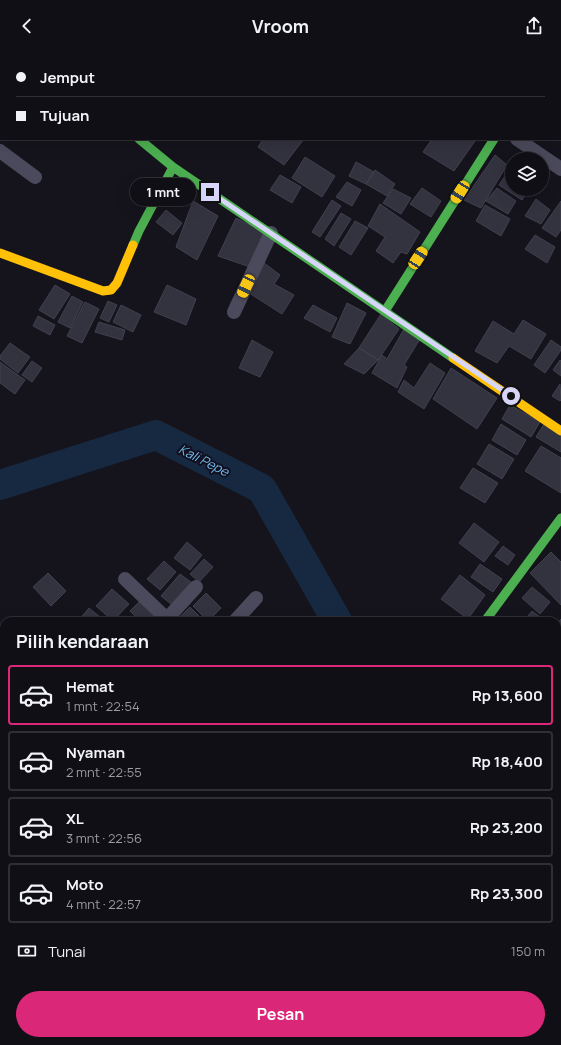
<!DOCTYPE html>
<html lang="id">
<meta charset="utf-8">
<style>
body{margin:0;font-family:Manrope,sans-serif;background:#1e1d22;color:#f1f3f6;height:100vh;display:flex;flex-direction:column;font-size:15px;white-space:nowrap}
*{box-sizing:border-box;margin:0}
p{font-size:13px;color:#9c9ca0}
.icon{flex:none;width:22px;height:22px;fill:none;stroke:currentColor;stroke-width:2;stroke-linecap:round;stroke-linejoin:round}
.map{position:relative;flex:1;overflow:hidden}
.sheet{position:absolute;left:0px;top:565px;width:561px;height:428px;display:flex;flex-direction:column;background:#100f15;border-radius:12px 12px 0 0;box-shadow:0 4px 16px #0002,0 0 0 1px #302f34}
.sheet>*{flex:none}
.top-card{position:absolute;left:0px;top:0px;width:561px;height:88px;box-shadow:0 4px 16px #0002,0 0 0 1px #302f34;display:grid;align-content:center;height:88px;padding:0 16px;background:#100f15}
.tools{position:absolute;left:505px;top:100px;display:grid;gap:8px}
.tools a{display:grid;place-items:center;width:44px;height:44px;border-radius:50%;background:#100f15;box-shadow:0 4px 16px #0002,0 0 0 1px #302f34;font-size:20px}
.end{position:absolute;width:18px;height:18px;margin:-9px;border:5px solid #d7d5f9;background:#111;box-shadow:0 0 0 2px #111}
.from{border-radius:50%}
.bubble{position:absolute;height:28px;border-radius:14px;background:#100f15;box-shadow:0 4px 16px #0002,0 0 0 1px #302f34;font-size:13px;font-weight:700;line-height:28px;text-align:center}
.car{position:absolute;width:12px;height:24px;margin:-12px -6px;border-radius:5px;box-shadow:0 0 3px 1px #0007;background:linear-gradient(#f5c518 24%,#345 0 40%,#f5c518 0 76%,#345 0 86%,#f5c518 0)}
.top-card b{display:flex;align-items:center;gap:14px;height:38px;font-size:15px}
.top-card b+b{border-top:1px solid #302f34}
.top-card i{width:10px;height:10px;background:#f1f3f6}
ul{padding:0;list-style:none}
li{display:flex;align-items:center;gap:12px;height:60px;margin:0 8px 6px;padding:0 8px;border:2px solid #302f34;border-radius:4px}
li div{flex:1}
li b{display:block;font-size:15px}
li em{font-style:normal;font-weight:700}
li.current{border-color:#db2777}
li>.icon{width:36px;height:36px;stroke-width:1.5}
h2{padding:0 16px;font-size:18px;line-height:48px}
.pay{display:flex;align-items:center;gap:10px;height:44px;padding:0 16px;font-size:15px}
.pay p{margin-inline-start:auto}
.primary-button{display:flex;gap:8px;margin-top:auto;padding:8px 16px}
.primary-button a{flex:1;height:46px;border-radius:24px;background:#db2777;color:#fff;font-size:16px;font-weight:700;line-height:46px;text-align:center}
header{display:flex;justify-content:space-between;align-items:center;height:52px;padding:0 16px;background:#100f15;font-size:18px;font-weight:700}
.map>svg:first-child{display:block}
.green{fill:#142626}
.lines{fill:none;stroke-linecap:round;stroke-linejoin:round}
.river{stroke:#162940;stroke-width:30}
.building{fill:#33323f;stroke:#41404f}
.street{stroke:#4a4a5c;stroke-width:14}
.fast{stroke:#4caf50;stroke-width:9}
.slow{stroke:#ffc107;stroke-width:9}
.route{stroke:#d7d5f9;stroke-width:5}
.labels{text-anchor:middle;stroke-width:4;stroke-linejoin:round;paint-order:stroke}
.water-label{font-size:13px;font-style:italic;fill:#71bceb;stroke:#121020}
</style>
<header><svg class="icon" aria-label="back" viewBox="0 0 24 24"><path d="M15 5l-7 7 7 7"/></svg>Vroom<svg class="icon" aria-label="share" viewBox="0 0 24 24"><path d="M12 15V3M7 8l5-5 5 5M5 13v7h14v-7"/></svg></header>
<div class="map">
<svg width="561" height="993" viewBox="0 0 561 993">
<rect width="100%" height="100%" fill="#15141c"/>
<!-- green -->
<path class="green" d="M 477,0 L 561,0 L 561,78 L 560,1 L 477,1 Z"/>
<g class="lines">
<!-- river -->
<path class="river" d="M 0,433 L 156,383 L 262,437 L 337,569
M 557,694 L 561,694"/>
</g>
<!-- building -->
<path class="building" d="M 263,87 L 304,87 L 284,113 L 258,95 Z
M 432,87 L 472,87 L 475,89 L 454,119 L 423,100 Z
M 495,103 L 507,113 L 481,156 L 464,148 Z
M 305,105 L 335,124 L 322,145 L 292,126 Z
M 356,110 L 374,120 L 366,132 L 349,124 Z
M 512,114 L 512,137 L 529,137 L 522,148 L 499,133 Z
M 375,118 L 395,132 L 387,144 L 366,132 Z
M 280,123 L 301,135 L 292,151 L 270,138 Z
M 347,130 L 361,138 L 352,154 L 336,145 Z
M 422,136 L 441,149 L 431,165 L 410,152 Z
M 497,136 L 516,149 L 508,162 L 486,149 Z
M 393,137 L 411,146 L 401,162 L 383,151 Z
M 536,147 L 550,158 L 541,172 L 525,164 Z
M 332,148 L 341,154 L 320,185 L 312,180 Z
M 193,149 L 218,164 L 197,208 L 176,195 Z
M 561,149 L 561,178 L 556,185 L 542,176 Z
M 380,152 L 420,180 L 407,202 L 401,200 L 393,211 L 376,199 L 385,185 L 368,174 Z
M 485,153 L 510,167 L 501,184 L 476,169 Z
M 166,158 L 182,171 L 173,183 L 156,170 Z
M 341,161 L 351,167 L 334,194 L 325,187 Z
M 236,166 L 267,182 L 253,216 L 218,204 Z
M 355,169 L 368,176 L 351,203 L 339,195 Z
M 535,183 L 555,195 L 547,211 L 525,197 Z
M 264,211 L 280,223 L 274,232 L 294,243 L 282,262 L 246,239 Z
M 55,233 L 70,242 L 54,267 L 39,258 Z
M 167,233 L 196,247 L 186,273 L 154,260 Z
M 72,244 L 83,250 L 70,276 L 58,270 Z
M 108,249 L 117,253 L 109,270 L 100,266 Z
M 85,250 L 99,257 L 82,291 L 67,284 Z
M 347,251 L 366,261 L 350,292 L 332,285 Z
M 121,253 L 141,263 L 133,280 L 113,270 Z
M 313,253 L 337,266 L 330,280 L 304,266 Z
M 381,262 L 399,277 L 378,308 L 359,296 Z
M 38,264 L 55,273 L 50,283 L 33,274 Z
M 523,268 L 546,282 L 531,307 L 509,294 L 497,311 L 475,299 L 493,269 L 514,282 Z
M 99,270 L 125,278 L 122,288 L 95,280 Z
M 404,277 L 420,287 L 404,313 L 407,315 L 397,336 L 372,321 L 382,303 L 387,307 Z
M 252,288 L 273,300 L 260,325 L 239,316 Z
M 551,288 L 561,295 L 561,298 L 545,321 L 534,313 Z
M 10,291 L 30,305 L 18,321 L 0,307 L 0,304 Z
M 359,296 L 378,308 L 364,322 L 344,312 Z
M 560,308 L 561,309 L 561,324 L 553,318 Z
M 32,309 L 42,316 L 32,330 L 22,323 Z
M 0,310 L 25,328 L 15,342 L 0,331 Z
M 430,311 L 445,321 L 424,357 L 398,340 L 404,328 L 414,336 Z
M 451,316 L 497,346 L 477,377 L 433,347 Z
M 560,332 L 561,348 L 560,349 L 552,344 Z
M 510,353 L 540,370 L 531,385 L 502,367 Z
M 501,372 L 526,388 L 517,403 L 492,388 Z
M 544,372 L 561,382 L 561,400 L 536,385 Z
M 489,392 L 514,407 L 502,427 L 477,412 Z
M 541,394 L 561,406 L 561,441 L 525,419 Z
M 473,416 L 498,431 L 485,451 L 460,436 Z
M 474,471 L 499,490 L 484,510 L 459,491 Z
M 187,490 L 202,503 L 190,518 L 174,506 Z
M 503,494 L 515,503 L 508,513 L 495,504 Z
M 551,500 L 561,510 L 561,553 L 530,521 Z
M 204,507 L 213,515 L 199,530 L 190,522 Z
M 164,509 L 176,520 L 160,538 L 147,527 Z
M 480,512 L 502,527 L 493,540 L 471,525 Z
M 48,521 L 66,539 L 51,554 L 33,535 Z
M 180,522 L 195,533 L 176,556 L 161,544 Z
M 460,523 L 485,543 L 468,567 L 441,547 Z
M 532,535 L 550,550 L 540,562 L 522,546 Z
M 112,537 L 129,552 L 113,569 L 96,554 Z
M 206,541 L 221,556 L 208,569 L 193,554 Z
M 140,549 L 157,566 L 154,569 L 140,569 L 130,559 Z
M 190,555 L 204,569 L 183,569 L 179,566 Z
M 89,556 L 105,569 L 78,569 Z
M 532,559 L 545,569 L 524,569 Z
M 561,567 L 561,582 L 557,589 L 557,573 Z
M 561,585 L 561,596 L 557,593 L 557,589 Z
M 561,618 L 561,641 L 557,638 L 557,623 Z
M 0,682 L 4,686 L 4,691 L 0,696 Z
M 0,711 L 4,715 L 4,743 L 0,739 Z
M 4,861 L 4,892 L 0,888 L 0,865 Z
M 4,908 L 4,921 L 0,917 L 0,912 Z
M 561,912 L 561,926 L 557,921 L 557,915 Z
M 0,926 L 4,930 L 4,933 L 0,937 Z
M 557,979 L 561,986 L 553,993 L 528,993 L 526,990 L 527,989 L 557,989 Z
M 96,989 L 110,989 L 106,993 L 99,993 Z
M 125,989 L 152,989 L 148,993 L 126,993 L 123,991 Z
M 429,989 L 449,989 L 444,993 L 433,993 Z
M 454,989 L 467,989 L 471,993 L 449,993 Z"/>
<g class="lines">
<!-- street -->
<path class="street" d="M 30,0 L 31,1
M 155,0 L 156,1
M 388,0 L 389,1
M 9,1 L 10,0
M 43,1 L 43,0
M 208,1 L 208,0
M 456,1 L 456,0
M 0,15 L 1,13
M 517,87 L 561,117
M 0,99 L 35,125
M 234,260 L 271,181
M 125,527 L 169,569
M 167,567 L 196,535
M 235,569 L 256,546
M 0,636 L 4,640
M 0,749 L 4,745
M 0,784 L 4,789
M 557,876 L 561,873
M 0,960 L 4,957
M 184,989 L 187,993
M 344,989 L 347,993
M 77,993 L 79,989
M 197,993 L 202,989
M 377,993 L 384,989
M 504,993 L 509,989"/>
<!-- fast -->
<path class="fast" d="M 139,87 L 173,115 L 453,306
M 133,193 L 139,179 L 173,115
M 385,259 L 494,87
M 485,569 L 561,466"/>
<!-- slow -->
<path class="slow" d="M 0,201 L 103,239 L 111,238 L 117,231 L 133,193
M 453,306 L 561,379"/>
</g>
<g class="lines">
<!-- route -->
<path class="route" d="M 210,140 L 511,344"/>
</g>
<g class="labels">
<!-- water labels -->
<g class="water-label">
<text transform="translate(204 408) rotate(27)" y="5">Kali Pepe</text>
</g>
</g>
</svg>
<div class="tools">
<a><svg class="icon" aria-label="layers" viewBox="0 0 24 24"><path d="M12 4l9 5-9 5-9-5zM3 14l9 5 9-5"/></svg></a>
</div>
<i class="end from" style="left:511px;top:344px"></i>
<i class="end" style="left:210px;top:140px"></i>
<div class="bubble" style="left:130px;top:126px;width:66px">1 mnt</div>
<i class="car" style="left:460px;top:140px;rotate:212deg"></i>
<i class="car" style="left:418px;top:206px;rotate:33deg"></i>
<i class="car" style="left:246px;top:234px;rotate:205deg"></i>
<div class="top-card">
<b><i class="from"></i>Jemput</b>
<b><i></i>Tujuan</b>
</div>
<section class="sheet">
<h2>Pilih kendaraan</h2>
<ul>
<li class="current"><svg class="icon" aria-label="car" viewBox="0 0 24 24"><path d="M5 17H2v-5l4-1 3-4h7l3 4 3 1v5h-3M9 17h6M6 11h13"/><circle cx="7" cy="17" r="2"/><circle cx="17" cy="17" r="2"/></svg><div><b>Hemat</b><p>1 mnt · 22:54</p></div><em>Rp 13,600</em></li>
<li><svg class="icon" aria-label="car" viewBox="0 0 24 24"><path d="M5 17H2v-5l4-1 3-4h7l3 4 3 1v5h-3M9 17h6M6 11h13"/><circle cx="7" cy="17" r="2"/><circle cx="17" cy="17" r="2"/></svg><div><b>Nyaman</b><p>2 mnt · 22:55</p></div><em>Rp 18,400</em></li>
<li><svg class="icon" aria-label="car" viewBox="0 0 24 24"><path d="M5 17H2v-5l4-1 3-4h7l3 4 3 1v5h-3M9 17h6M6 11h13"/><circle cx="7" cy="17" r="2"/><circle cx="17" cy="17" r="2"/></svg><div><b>XL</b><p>3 mnt · 22:56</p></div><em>Rp 23,200</em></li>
<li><svg class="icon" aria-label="car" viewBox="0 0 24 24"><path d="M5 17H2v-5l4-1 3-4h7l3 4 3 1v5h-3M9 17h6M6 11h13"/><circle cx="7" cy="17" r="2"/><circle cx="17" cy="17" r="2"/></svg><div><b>Moto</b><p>4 mnt · 22:57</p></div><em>Rp 23,300</em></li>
</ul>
<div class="pay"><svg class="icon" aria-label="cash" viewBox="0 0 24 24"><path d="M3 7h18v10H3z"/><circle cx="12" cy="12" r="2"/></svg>Tunai<p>150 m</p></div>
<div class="primary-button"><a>Pesan</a></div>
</section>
</div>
